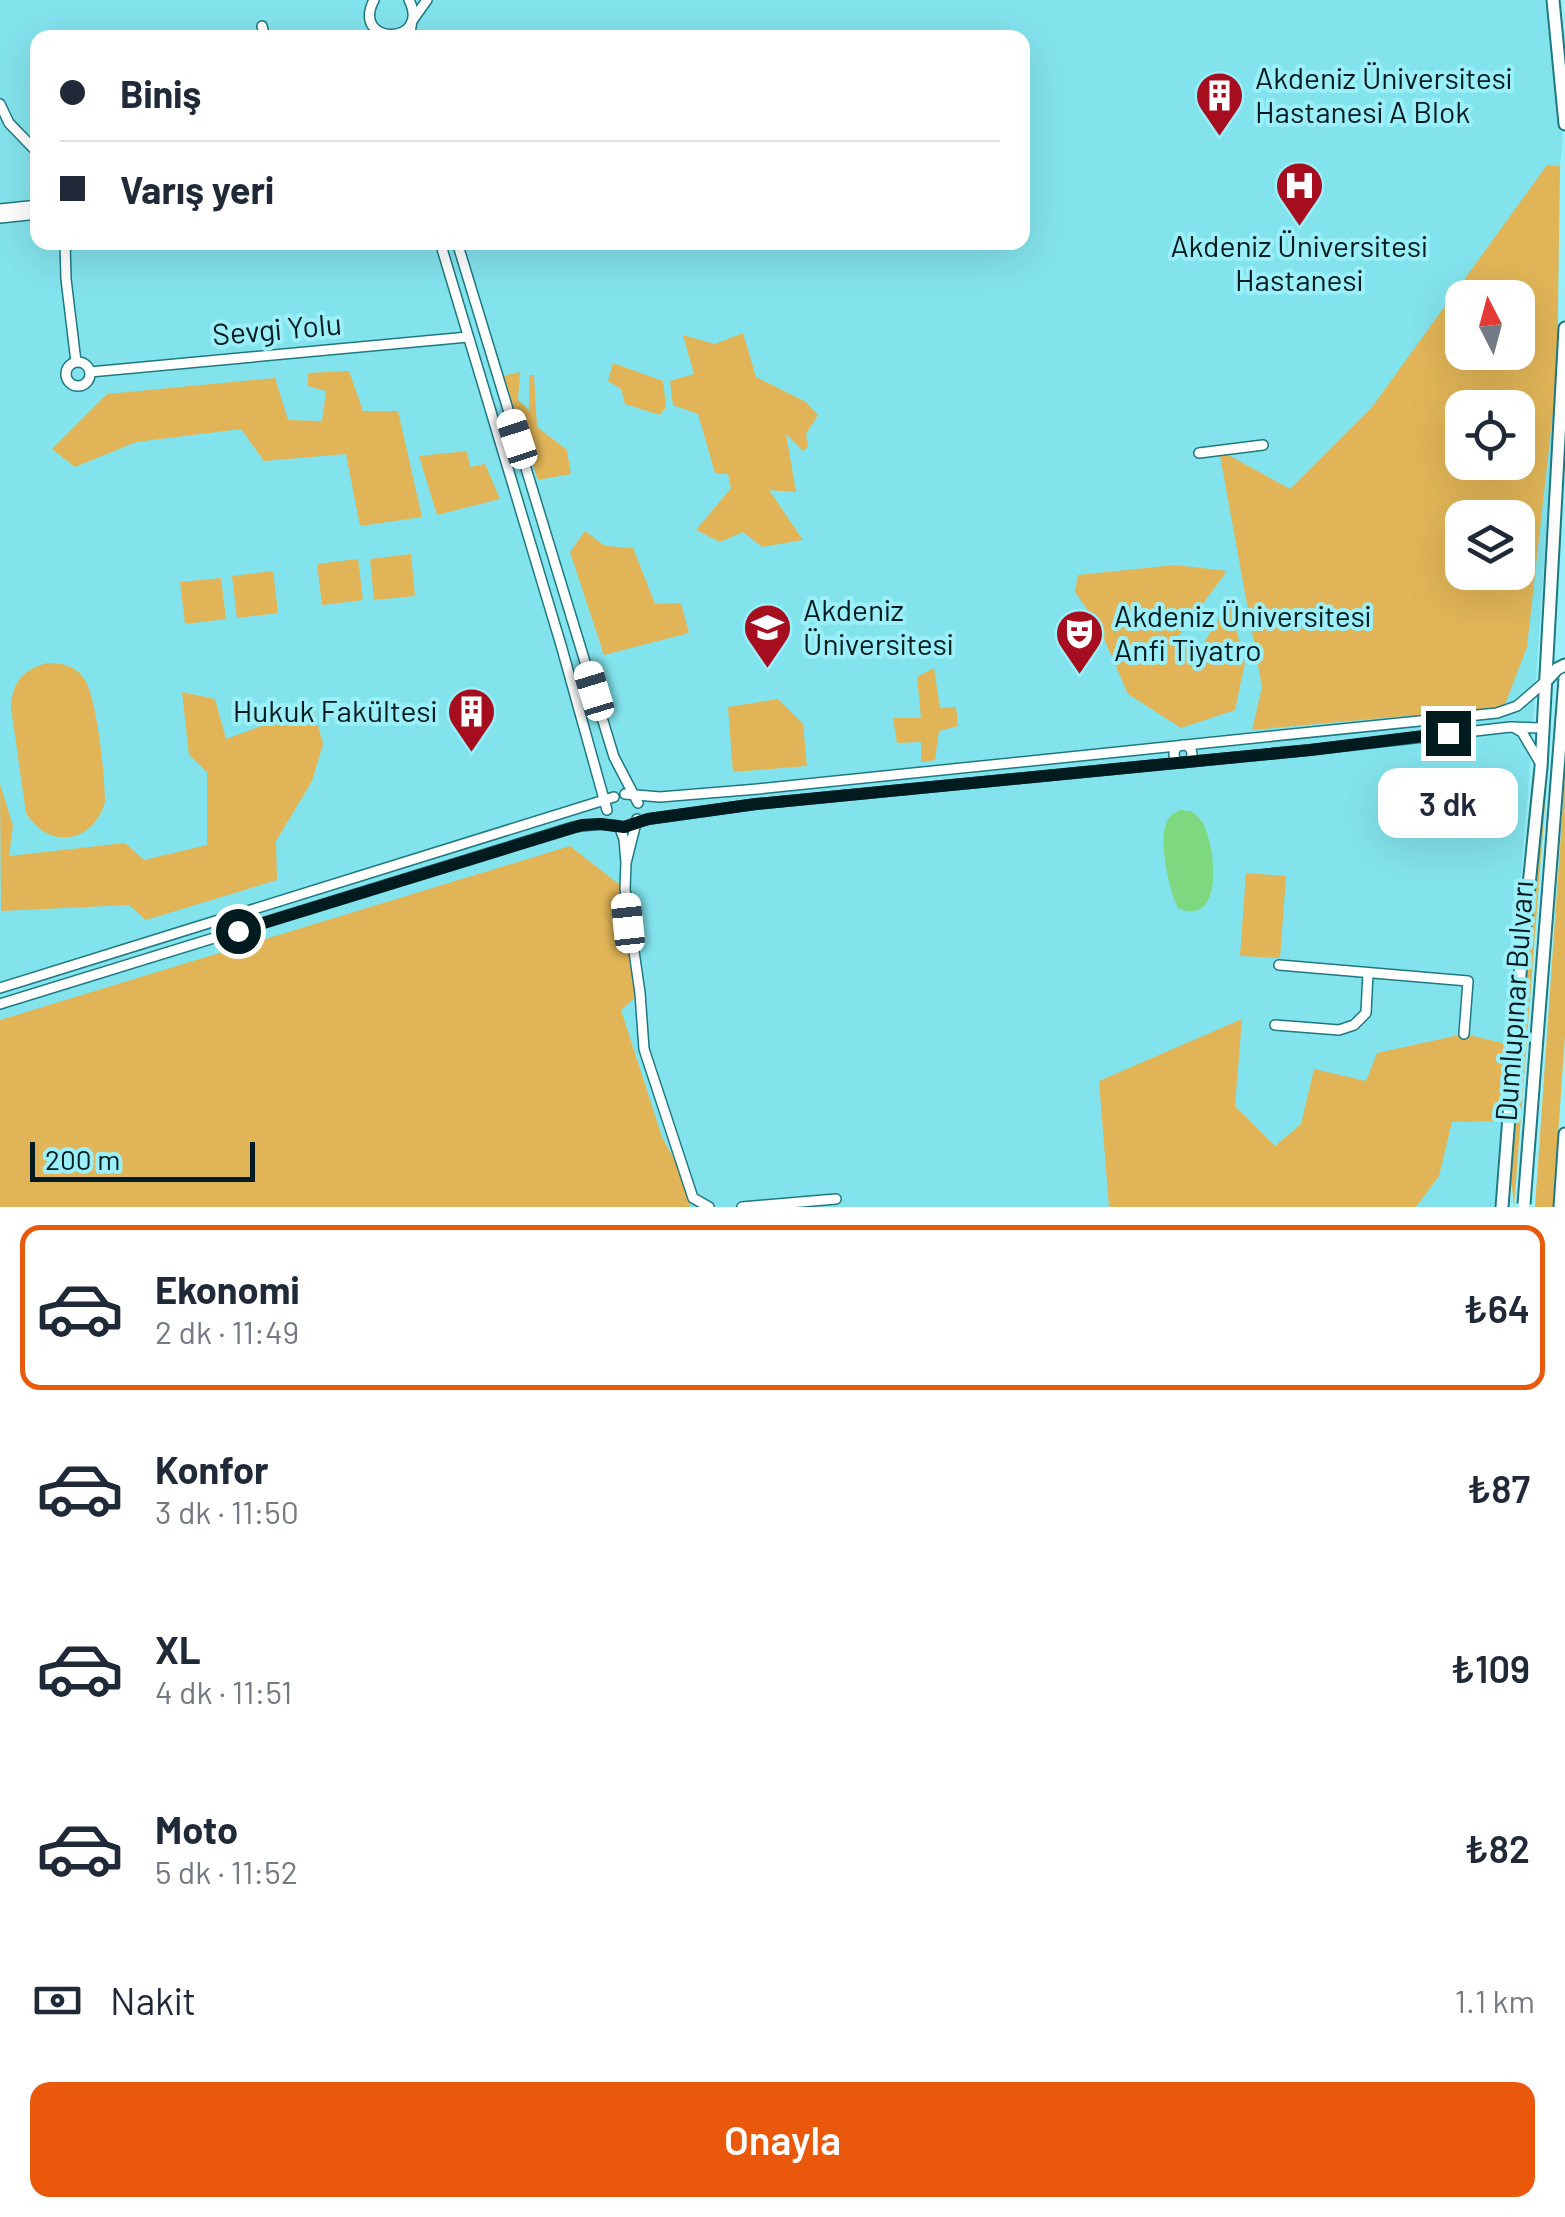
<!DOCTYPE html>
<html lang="tr">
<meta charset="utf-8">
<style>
body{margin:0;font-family:Barlow,sans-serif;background:#f6f6f7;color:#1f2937;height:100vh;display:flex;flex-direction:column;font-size:38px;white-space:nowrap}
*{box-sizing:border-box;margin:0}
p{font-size:32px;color:#747a83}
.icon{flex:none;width:55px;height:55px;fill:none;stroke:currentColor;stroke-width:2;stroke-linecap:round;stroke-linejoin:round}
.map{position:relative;height:1207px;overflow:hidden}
.details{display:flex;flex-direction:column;background:#fff;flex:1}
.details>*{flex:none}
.hud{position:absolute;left:30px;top:30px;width:1000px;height:220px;border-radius:20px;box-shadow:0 10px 40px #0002;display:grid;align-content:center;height:220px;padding:0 30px;background:#fff}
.needle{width:65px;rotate:354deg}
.buttons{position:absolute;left:1445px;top:280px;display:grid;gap:20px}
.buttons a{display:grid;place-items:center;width:90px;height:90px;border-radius:20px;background:#fff;box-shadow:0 10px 40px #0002;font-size:50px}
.scale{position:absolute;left:30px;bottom:25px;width:225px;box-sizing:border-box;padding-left:10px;border:5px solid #011b1e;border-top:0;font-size:28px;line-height:35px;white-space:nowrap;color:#011b1e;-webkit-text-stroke:8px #9aeff8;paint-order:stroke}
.end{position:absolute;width:45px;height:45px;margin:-22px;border:12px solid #011b1e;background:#fff;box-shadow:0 0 0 5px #fff}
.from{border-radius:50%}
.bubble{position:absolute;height:70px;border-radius:20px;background:#fff;box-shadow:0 10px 40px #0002;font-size:32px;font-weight:600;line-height:70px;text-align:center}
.car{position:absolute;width:30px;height:60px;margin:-30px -15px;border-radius:12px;box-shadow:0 0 8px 2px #0007;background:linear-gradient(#fff 24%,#345 0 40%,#fff 0 76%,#345 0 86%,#fff 0)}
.hud b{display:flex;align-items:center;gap:35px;height:95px;font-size:38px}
.hud b+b{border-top:2px solid #e0e1e3}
.hud i{width:25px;height:25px;background:#1f2937}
ul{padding:18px 0 0;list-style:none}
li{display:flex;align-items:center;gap:30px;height:165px;margin:0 20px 15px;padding:0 10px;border:5px solid transparent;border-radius:20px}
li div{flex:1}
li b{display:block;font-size:38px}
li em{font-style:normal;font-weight:600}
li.selected{border-color:#ea580c}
li>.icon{width:90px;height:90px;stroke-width:1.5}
.pay{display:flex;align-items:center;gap:25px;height:110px;padding:0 30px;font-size:38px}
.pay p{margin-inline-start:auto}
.cta{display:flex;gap:20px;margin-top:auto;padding:20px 30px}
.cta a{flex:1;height:115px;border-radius:20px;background:#ea580c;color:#fff;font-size:40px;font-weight:600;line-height:115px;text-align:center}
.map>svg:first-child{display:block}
.built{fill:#83e3ed;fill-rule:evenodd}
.green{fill:#e1b557;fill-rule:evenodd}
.water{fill:#7dd87f}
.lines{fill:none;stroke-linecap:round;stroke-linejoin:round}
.minor-casing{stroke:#1d7982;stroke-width:12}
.major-casing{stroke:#1d7982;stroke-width:15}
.minor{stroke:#fff;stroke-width:9}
.major{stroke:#fff;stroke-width:11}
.major-bridge-casing{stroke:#1d7982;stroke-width:15;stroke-linecap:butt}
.major-bridge{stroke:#fff;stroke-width:11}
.route{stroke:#011b1e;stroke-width:12}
.labels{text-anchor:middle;stroke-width:8;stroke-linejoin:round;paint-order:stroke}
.poi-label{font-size:30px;fill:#011b1e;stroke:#9aeff8;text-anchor:start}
.street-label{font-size:30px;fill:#011b1e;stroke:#9aeff8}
</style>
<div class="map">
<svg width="1565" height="1207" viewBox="0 0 1565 1207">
<rect width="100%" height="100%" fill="#9aeff8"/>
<!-- built -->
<path class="built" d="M 0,0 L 1546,0 L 1563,135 L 1560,166 L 1557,375 L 1530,767 L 1494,1207 L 0,1207 ZM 38,38 L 1022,38 L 1022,242 L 38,242 ZM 1462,298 L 1518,298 L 1518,352 L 1462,352 ZM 1462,408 L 1518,408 L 1518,462 L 1462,462 ZM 1462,518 L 1518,518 L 1518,572 L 1462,572 Z"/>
<!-- green -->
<path class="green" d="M 1547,165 L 1560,166 L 1557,375 L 1527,647 L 1504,707 L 1252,730 L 1262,687 L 1219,450 L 1290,489 L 1372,407 ZM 1462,298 L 1518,298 L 1518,352 L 1462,352 ZM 1462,408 L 1518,408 L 1518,462 L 1462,462 ZM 1462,518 L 1518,518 L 1518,572 L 1462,572 Z
M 743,333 L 756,377 L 806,402 L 818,415 L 806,434 L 808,447 L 803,451 L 786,434 L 796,492 L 769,490 L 803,540 L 762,547 L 743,532 L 720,542 L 696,530 L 731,488 L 728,474 L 715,473 L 698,414 L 673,405 L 670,381 L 694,374 L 683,335 L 715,344 Z
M 613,363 L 663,381 L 666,407 L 660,415 L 625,404 L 621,389 L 608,381 Z
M 349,371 L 363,411 L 398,411 L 422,517 L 360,526 L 346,454 L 264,461 L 241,429 L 136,442 L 75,467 L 52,449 L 107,394 L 275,378 L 288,420 L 322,421 L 326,391 L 308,386 L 308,373 Z
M 520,372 L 518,400 L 529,410 L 529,375 L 534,375 L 537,427 L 567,450 L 571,474 L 538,480 L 503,376 Z
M 467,451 L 470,467 L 485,464 L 500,499 L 437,515 L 419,456 Z
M 585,531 L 605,546 L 633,548 L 655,604 L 681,603 L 689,633 L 604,655 L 570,552 Z
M 411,554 L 415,596 L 374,600 L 370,559 Z
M 358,559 L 363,600 L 322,605 L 317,564 Z
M 1175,565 L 1227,571 L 1176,640 L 1198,652 L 1229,602 L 1245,663 L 1235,710 L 1181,728 L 1128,694 L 1098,625 L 1075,592 L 1078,575 Z
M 273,571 L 278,613 L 237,618 L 232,576 Z
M 221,578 L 226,619 L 185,624 L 180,582 Z
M 47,663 C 60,663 74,665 83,677 C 97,694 105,778 105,802 C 93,844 48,850 26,813 L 11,708 C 11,684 23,669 47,663 Z
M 934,668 L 940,708 L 956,707 L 958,726 L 939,731 L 935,760 L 921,762 L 921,742 L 897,743 L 893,718 L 921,718 L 917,677 Z
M 182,692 L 215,699 L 226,739 L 313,707 L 323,744 L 312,781 L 276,841 L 277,880 L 146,920 L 129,905 L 1,911 L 0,784 L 13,826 L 9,856 L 125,843 L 144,860 L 207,845 L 207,772 L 189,755 Z
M 778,699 L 803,724 L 807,766 L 733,772 L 728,707 Z
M 1545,750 L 1549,753 L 1514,1207 L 1511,1176 Z
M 1565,775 L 1565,1036 L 1553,1207 L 1535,1207 Z
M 570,846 L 625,889 L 640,993 L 621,1010 L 662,1137 L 688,1184 L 690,1207 L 0,1207 L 0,1020 Z
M 1246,873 L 1286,876 L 1280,958 L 1240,956 Z
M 1242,1019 L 1235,1106 L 1275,1146 L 1301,1124 L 1314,1069 L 1366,1081 L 1377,1053 L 1464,1034 L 1507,1044 L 1501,1121 L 1452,1122 L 1439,1176 L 1416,1207 L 1109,1207 L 1099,1081 Z"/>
<!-- water -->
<path class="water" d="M 1180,810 L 1191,811 C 1195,814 1200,819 1203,823 C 1215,846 1226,926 1179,909 C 1169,894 1158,838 1167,821 C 1171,814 1173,814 1180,810 Z"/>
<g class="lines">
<defs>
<path id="minor" d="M 374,0 C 350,46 432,46 409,0
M 262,26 L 265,38
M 409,38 L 412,21 L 427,0
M 0,104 L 9,123 L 38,153
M 0,209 L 38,205
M 0,218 L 38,214
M 65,242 L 66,279 L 76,362
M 440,242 L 561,645 L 607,810
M 457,242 L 614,757 L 638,803
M66 374a12 12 0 1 1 24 0a12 12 0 1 1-24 0Z
M 90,372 L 468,337
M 1199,453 L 1263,445
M 1513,727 L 1522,732 L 1539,761
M1174 754a9 9 0 1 1 18 0a9 9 0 1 1-18 0Z
M 625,794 L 660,797 L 758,789 L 1497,713 L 1517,706 L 1546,681
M 637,819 L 626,863 L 625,889 L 640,993 L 644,1049 L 693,1198 L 709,1207
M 634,823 L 649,819 L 756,804 L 1310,750 L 1510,727 L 1543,728
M 1279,965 L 1468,981 L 1464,1034
M 0,988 L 614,797
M 0,1004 L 573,827 L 600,824 L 619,826 L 624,839 L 626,863
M 1275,1025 L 1339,1030 L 1354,1025 L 1366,1013 L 1368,973
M 742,1207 L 836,1199"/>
<path id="major" d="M 1553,0 L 1565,124
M 1546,681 L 1557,669 L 1565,665
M 1502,1207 L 1520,974 L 1541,767 L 1565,328
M 1560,1207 L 1565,1134"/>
</defs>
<!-- minor casing -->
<use href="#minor" class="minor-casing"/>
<!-- major casing -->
<use href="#major" class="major-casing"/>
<!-- minor -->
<use href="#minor" class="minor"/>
<!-- major -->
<use href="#major" class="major"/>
<defs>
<path id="major-bridge" d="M 1524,1204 L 1565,679"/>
</defs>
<!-- major-bridge casing -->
<use href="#major-bridge" class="major-bridge-casing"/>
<!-- major-bridge -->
<use href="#major-bridge" class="major-bridge"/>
</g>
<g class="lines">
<!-- route -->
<path class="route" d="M 238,931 L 582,825 L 600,824 L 624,827 L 648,819 L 756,804 L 1310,750 L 1448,733"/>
</g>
<!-- icons -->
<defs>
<symbol id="building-pin" viewBox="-11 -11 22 30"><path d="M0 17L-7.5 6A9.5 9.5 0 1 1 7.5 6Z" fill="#a60e1f" stroke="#9aeff8"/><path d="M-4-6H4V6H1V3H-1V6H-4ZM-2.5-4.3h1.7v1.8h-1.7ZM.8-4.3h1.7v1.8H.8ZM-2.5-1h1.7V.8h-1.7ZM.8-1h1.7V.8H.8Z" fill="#fff"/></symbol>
<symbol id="hospital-pin" viewBox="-11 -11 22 30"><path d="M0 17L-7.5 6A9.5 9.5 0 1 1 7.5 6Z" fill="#a60e1f" stroke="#9aeff8"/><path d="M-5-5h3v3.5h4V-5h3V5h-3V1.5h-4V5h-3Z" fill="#fff"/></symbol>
<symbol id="university-pin" viewBox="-11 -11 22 30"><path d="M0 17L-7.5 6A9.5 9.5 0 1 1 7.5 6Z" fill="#a60e1f" stroke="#9aeff8"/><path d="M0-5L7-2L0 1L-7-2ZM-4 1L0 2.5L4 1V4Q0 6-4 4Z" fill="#fff"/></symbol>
<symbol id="theatre-pin" viewBox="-11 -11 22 30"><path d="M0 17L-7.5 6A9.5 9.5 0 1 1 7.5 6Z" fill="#a60e1f" stroke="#9aeff8"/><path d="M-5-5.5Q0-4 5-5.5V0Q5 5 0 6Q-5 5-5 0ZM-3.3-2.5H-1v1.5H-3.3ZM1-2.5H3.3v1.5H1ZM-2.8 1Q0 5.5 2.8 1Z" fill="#fff"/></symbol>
</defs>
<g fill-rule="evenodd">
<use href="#building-pin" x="1192" y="68" width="55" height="75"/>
<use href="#hospital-pin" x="1272" y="158" width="55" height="75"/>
<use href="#university-pin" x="740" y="600" width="55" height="75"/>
<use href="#theatre-pin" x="1052" y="606" width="55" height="75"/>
<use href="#building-pin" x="444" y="684" width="55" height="75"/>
</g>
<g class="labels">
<!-- poi labels -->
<g class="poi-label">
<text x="1255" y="89">Akdeniz Üniversitesi<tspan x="1255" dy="34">Hastanesi A Blok</tspan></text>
<text x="1299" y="257" text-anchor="middle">Akdeniz Üniversitesi<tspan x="1299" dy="34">Hastanesi</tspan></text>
<text x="803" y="621">Akdeniz<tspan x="803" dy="34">Üniversitesi</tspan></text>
<text x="1114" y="627">Akdeniz Üniversitesi<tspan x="1114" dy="34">Anfi Tiyatro</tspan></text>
<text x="437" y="722" text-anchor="end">Hukuk Fakültesi</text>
</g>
<!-- street labels -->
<g class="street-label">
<text transform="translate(277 330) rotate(-5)" y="10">Sevgi Yolu</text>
<text transform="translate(1515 1001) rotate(-86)" y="10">Dumlupınar Bulvarı</text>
</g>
</g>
</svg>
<div class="buttons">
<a><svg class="needle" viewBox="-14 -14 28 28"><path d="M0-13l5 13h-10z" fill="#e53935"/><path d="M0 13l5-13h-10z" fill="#747a83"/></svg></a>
<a><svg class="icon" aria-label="locate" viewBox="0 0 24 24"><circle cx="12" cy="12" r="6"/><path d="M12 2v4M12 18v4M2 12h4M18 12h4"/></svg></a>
<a><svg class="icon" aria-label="layers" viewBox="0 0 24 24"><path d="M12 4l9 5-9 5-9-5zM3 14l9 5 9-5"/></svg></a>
</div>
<div class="scale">200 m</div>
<i class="end from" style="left:238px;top:931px"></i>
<i class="end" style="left:1448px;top:733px"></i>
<div class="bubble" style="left:1378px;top:768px;width:140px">3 dk</div>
<i class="car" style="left:517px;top:439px;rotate:342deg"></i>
<i class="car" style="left:594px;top:691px;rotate:343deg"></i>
<i class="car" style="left:628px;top:923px;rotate:354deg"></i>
<div class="hud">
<b><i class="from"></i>Biniş</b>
<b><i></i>Varış yeri</b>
</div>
</div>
<section class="details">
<ul>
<li class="selected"><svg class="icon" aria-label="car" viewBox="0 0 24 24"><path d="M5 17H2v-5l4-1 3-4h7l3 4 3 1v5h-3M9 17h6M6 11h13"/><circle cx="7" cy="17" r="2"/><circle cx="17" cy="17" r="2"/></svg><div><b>Ekonomi</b><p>2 dk · 11:49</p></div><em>₺64</em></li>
<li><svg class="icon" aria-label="car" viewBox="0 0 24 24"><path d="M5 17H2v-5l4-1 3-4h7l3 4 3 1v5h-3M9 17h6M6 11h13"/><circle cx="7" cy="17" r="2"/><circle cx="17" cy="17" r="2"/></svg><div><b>Konfor</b><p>3 dk · 11:50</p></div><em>₺87</em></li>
<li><svg class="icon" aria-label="car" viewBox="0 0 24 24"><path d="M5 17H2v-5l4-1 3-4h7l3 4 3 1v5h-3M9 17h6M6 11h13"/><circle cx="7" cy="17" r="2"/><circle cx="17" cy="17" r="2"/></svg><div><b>XL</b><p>4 dk · 11:51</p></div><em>₺109</em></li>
<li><svg class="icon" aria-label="car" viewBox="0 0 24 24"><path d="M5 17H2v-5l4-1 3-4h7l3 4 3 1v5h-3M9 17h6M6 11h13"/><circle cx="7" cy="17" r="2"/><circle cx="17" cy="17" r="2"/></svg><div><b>Moto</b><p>5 dk · 11:52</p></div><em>₺82</em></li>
</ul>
<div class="pay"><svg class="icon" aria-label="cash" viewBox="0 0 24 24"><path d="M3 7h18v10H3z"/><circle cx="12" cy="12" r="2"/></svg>Nakit<p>1.1 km</p></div>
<div class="cta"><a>Onayla</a></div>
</section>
